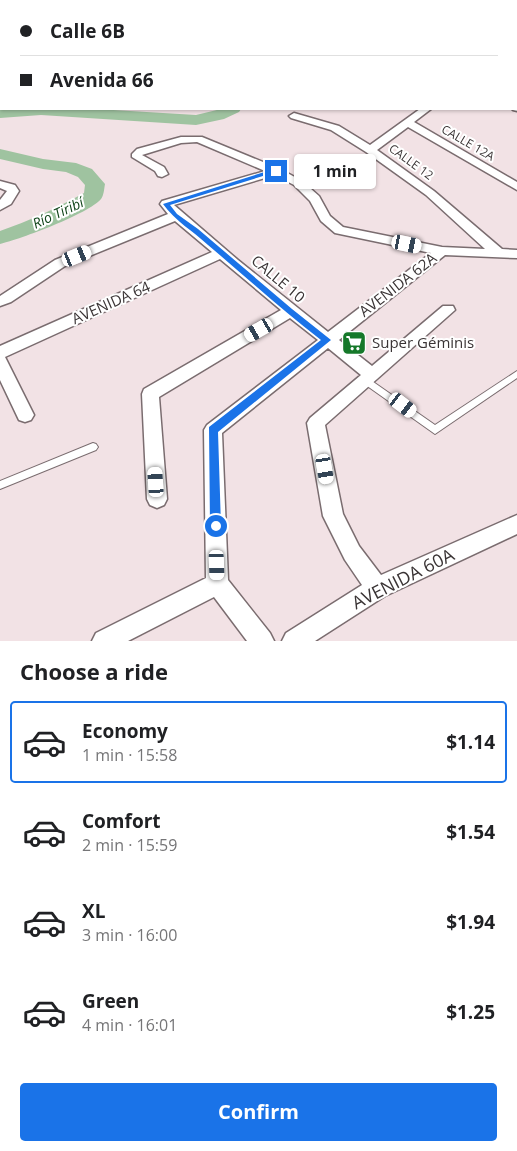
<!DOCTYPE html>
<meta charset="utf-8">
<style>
body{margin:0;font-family:"Open Sans",sans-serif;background:#f6f6f6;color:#202124;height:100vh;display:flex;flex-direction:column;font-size:19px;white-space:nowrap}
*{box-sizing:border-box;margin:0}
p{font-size:16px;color:#757577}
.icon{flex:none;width:28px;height:28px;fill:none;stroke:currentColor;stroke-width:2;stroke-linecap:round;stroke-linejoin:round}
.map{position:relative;height:641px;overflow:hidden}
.drawer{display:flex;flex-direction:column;background:#fff;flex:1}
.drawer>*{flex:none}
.banner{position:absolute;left:0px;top:0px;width:518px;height:110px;box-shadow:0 1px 4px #0004;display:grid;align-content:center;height:110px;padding:0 20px;background:#fff}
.end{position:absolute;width:22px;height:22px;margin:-11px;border:6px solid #1a73e8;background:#fff;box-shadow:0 0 0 2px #fff}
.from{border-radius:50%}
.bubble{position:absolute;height:35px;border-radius:5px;background:#fff;box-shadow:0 1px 4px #0004;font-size:16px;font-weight:700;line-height:35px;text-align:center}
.car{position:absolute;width:15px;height:30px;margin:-15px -8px;border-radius:6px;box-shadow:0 0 4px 1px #0007;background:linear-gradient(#fff 24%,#345 0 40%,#fff 0 76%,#345 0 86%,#fff 0)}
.banner b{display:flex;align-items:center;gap:18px;height:48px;font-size:19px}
.banner b+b{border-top:1px solid #e0e0e0}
.banner i{width:12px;height:12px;background:#202124}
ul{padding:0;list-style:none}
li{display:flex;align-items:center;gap:15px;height:82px;margin:0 10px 8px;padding:0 10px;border:2px solid transparent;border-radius:5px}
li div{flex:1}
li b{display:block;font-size:19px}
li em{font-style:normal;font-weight:700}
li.on{border-color:#1a73e8}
li>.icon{width:45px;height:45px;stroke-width:1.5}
h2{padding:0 20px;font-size:22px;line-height:60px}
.primary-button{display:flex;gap:10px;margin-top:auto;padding:10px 20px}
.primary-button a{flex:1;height:58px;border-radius:5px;background:#1a73e8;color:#fff;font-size:20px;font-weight:700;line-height:58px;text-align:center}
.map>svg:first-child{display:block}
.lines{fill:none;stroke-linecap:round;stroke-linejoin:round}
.stream{stroke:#9fc3a0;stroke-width:2.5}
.river{fill:#9fc3a0;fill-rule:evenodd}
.service-casing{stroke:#7a6c6f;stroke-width:2}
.minor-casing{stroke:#7a6c6f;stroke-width:3}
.service{fill:#fff;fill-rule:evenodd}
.minor{fill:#fff;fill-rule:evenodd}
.route{fill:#1a73e8}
.labels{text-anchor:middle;stroke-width:4;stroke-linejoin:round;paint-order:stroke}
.far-street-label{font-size:12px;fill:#3a3435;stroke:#fff}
.far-water-label{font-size:14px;font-style:italic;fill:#0e4317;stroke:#fff}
.street-label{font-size:15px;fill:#3a3435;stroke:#fff}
.poi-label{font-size:15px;fill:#3a3435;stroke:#fff;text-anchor:start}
.near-street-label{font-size:18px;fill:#3a3435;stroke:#fff}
</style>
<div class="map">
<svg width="517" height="641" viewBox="0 0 517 641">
<rect width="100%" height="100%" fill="#f2e2e5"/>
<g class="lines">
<!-- stream -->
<path class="stream" d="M 171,0 L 173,1"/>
<!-- river -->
<path class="river" d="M 228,0 L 240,0 L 240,1 L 229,1 Z
M 0,108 L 97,109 L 196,115 L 221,109 L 241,109 L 239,112 L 224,119 L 196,125 L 41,115 L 0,118 Z
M 0,149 L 43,159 L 76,163 L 92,169 L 105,184 C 104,189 104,195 101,199 C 88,214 21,239 0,244 L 0,231 C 29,221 57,208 84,193 L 85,185 L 78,177 L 66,172 L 43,169 L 0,159 Z"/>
<defs>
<path id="service" d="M 340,0 L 376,0 L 374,1 L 339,1 Z
M 516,19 L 517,19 L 517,22 L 516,22 Z
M 0,56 L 1,56 L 1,58 L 0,58 Z
M 516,68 L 517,68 L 517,70 L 516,70 Z
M 0,70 L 1,70 L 1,72 L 0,72 Z
M 0,80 L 1,80 L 1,83 L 0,83 Z
M 517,371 L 517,378 L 435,434 L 363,383 L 362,381 L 363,379 L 369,379 L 435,425 Z
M 93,443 L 96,444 L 98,447 L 96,450 L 0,489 L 0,481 Z"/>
<path id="minor" d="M 275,0 L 281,0 L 281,1 L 275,1 Z
M 311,0 L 317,0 L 317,1 L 311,1 Z
M 516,33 L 517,33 L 517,37 L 516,37 Z
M 0,38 L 1,38 L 1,42 L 0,42 Z
M 516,105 L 517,111 L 513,110 L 512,109 L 516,109 Z
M 420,109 L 431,109 L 414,122 L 517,182 L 517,190 L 408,127 L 377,150 L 434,191 L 502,249 L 517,250 L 517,258 L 445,255 L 339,340 L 372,366 L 443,306 L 453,306 L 455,310 L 325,425 L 343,514 L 359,546 L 381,575 L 517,515 L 517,534 L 385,596 L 315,641 L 282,641 L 286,633 L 362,585 L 345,560 L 323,516 L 307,423 L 310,418 L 361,375 L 328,348 L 222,433 L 228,580 L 270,633 L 274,641 L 247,641 L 214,597 L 128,641 L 92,641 L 96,633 L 206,578 L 204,430 L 207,425 L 318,340 L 290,318 L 159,397 L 167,499 L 164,505 L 157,508 L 150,505 L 147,499 L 142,394 L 144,389 L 281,310 L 220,259 L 5,357 L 34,415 L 31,420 L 25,422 L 19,420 L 0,380 L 0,346 L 212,252 L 175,221 L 65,266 L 11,302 L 0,306 L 0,296 L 55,260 L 168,214 L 160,204 L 162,201 L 265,171 L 197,142 L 181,143 L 142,155 L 164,167 L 168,174 L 162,177 L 158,176 L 155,171 L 132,157 L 132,154 L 137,149 L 181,137 L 202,137 L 280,169 L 302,181 L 319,196 L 330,216 L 343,227 L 442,247 L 485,249 L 426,195 L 366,152 L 331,130 L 291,118 L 289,116 L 294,113 L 339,126 L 370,145 ZM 275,175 L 294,185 L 310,201 L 321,221 L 335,233 L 431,253 L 328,332 L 238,260 L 174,205 Z
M 0,181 L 15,185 L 19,191 L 11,204 L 0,210 L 0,200 L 7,191 L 0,188 Z"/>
</defs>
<!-- service casing -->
<use href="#service" class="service-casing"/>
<!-- minor casing -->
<use href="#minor" class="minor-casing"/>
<!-- service -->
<use href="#service" class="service"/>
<!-- minor -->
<use href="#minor" class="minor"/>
</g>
<!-- route -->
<path class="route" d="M 274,169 L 279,171 L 170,205 L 177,214 L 198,229 L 292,309 L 331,340 L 218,432 L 221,526 L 219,530 L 216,532 L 212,530 L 210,526 L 209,427 L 321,340 C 282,310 246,277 208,245 C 193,231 175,221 163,204 Z"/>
<!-- icons -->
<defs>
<symbol id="supermarket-square" viewBox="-11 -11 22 22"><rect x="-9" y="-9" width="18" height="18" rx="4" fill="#157829" stroke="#fff"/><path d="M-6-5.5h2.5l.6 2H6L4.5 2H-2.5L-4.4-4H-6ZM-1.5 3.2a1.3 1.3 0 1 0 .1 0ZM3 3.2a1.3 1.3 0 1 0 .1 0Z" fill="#fff"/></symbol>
</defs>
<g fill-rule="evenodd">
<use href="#supermarket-square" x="340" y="329" width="28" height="28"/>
</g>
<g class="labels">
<!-- far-street labels -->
<g class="far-street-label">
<text transform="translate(468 143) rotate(30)" y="4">CALLE 12A</text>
<text transform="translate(411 162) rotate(36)" y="4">CALLE 12</text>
</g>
<!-- far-water labels -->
<g class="far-water-label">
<text transform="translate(58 213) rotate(-25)" y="5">Río Tiribí</text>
</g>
<!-- street labels -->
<g class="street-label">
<text transform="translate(278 279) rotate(40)" y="5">CALLE 10</text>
<text transform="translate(398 285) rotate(-38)" y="5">AVENIDA 62A</text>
<text transform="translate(111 303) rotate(-24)" y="5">AVENIDA 64</text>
</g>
<!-- poi labels -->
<g class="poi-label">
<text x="372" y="348">Super Géminis</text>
</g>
<!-- near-street labels -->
<g class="near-street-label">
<text transform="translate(403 579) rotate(-27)" y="6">AVENIDA 60A</text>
</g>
</g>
</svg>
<i class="end from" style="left:216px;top:526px"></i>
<i class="end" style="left:276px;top:171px"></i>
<div class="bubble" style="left:294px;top:154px;width:82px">1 min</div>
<i class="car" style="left:407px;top:244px;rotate:102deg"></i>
<i class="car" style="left:77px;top:256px;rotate:68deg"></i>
<i class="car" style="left:259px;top:330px;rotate:240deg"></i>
<i class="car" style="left:403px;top:405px;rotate:127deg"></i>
<i class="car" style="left:325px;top:469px;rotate:170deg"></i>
<i class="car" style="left:156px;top:482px;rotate:356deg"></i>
<i class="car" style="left:217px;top:565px;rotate:178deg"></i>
<div class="banner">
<b><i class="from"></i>Calle 6B</b>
<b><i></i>Avenida 66</b>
</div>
</div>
<section class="drawer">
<h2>Choose a ride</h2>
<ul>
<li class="on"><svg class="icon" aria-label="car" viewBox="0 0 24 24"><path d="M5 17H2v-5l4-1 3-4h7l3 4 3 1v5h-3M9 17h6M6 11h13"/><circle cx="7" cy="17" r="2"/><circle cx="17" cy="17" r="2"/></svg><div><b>Economy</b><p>1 min · 15:58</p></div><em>$1.14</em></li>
<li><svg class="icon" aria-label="car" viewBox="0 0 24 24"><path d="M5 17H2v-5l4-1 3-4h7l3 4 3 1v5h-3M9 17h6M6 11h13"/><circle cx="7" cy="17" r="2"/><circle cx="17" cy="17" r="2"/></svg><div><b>Comfort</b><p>2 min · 15:59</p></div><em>$1.54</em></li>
<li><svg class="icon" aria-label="car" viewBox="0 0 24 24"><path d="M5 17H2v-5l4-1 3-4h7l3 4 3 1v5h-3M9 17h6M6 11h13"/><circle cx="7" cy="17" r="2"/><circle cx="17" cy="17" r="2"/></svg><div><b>XL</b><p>3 min · 16:00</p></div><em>$1.94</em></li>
<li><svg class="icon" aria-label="car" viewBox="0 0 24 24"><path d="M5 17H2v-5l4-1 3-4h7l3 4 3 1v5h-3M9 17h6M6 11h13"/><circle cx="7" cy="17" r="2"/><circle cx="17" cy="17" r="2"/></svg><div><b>Green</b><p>4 min · 16:01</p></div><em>$1.25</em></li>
</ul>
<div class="primary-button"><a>Confirm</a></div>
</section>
